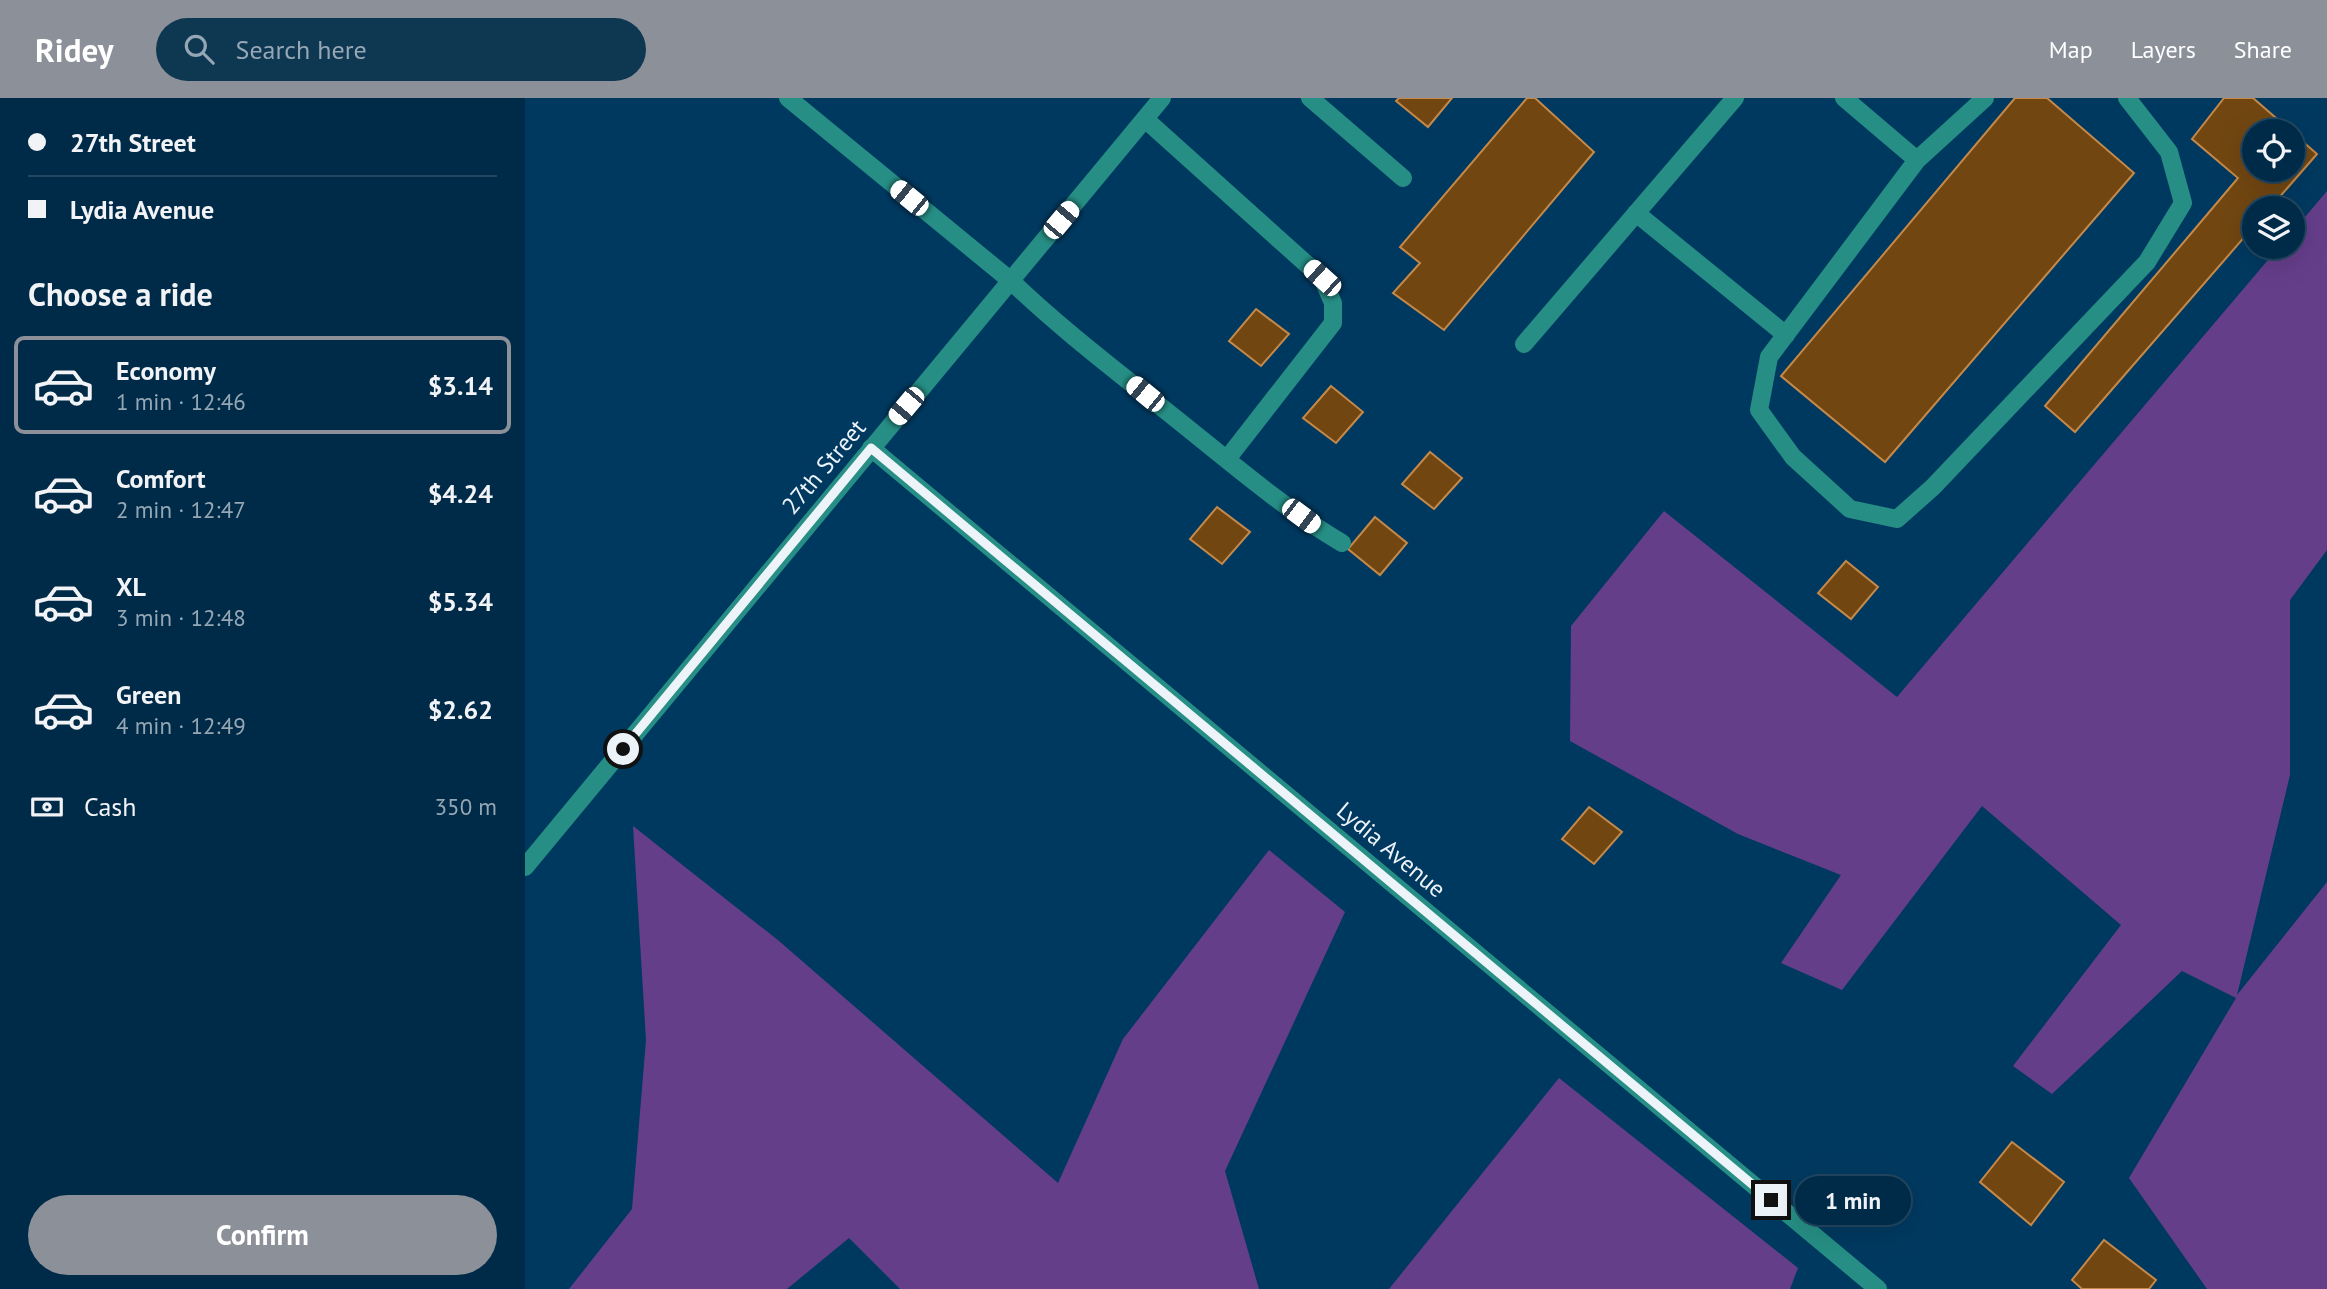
<!DOCTYPE html>
<meta charset="utf-8">
<style>
body{margin:0;font-family:"PT Sans",sans-serif;background:#0e3752;color:#f1f3f6;height:100vh;display:flex;flex-direction:column;font-size:26px;white-space:nowrap}
*{box-sizing:border-box;margin:0}
p{font-size:23px;color:#95a7b4}
.icon{flex:none;width:38px;height:38px;fill:none;stroke:currentColor;stroke-width:2;stroke-linecap:round;stroke-linejoin:round}
.map{position:relative;flex:1;overflow:hidden}
.details{display:flex;flex-direction:column;background:#002b48;width:525px}
.details>*{flex:none}
.guide{display:grid;align-content:center;height:154px;padding:0 28px;background:#002b48}
.tools{position:absolute;left:1717px;top:21px;display:grid;gap:14px}
.tools a{display:grid;place-items:center;width:63px;height:63px;border-radius:50%;background:#002b48;box-shadow:0 7px 28px #0002,0 0 0 2px #224760;font-size:35px}
.end{position:absolute;width:32px;height:32px;margin:-16px;border:9px solid #ecf3f9;background:#111;box-shadow:0 0 0 4px #111}
.from{border-radius:50%}
.bubble{position:absolute;height:49px;border-radius:24px;background:#002b48;box-shadow:0 7px 28px #0002,0 0 0 2px #224760;font-size:23px;font-weight:800;line-height:49px;text-align:center}
.car{position:absolute;width:21px;height:42px;margin:-21px -10px;border-radius:9px;box-shadow:0 0 5px 2px #0007;background:linear-gradient(#fff 24%,#345 0 40%,#fff 0 76%,#345 0 86%,#fff 0)}
.guide b{display:flex;align-items:center;gap:24px;height:66px;font-size:26px}
.guide b+b{border-top:2px solid #224760}
.guide i{width:18px;height:18px;background:#f1f3f6}
ul{padding:0;list-style:none}
li{display:flex;align-items:center;gap:21px;height:98px;margin:0 14px 10px;padding:0 14px;border:4px solid transparent;border-radius:10px}
li div{flex:1}
li b{display:block;font-size:26px}
li em{font-style:normal;font-weight:800}
li.active{border-color:#8c9099}
li>.icon{width:63px;height:63px;stroke-width:1.5}
h2{padding:0 28px;font-size:32px;line-height:84px}
.pay{display:flex;align-items:center;gap:18px;height:77px;padding:0 28px;font-size:26px}
.pay p{margin-inline-start:auto}
.cta{display:flex;gap:14px;margin-top:auto;padding:14px 28px}
.cta a{flex:1;height:80px;border-radius:42px;background:#8c9099;color:#fff;font-size:28px;font-weight:800;line-height:80px;text-align:center}
header{display:flex;align-items:center;gap:42px;box-sizing:border-box;height:98px;padding:0 35px;background:#8c9099;color:#fff}
header strong{font-size:33px}
nav{display:flex;gap:38px;margin-inline-start:auto;font-size:24px}
.search{width:490px;height:63px;background:#0e3752;display:flex;align-items:center;gap:18px;box-sizing:border-box;padding:0 24px;border-radius:38px;color:#95a7b4;font-size:26px}
main{display:flex;flex:1;min-height:0}
.map>svg:first-child{display:block}
.green{fill:#653e8a}
.building{fill:#714611;stroke:#c58949;stroke-width:2}
.lines{fill:none;stroke-linecap:round;stroke-linejoin:round}
.minor{stroke:#268e84;stroke-width:18}
.route{stroke:#ecf3f9;stroke-width:9}
.labels{text-anchor:middle;stroke-width:6;stroke-linejoin:round;paint-order:stroke}
.street-label{font-size:24px;fill:#ecf3f9;stroke:#003960}
</style>
<header>
<strong>Ridey</strong>
<div class="search"><svg class="icon" aria-label="search" viewBox="0 0 24 24"><circle cx="10" cy="10" r="6"/><path d="M15 15l6 6"/></svg>Search here</div>
<nav><a>Map</a><a>Layers</a><a>Share</a></nav>
</header>
<main>
<section class="details">
<div class="guide">
<b><i class="from"></i>27th Street</b>
<b><i></i>Lydia Avenue</b>
</div>
<h2>Choose a ride</h2>
<ul>
<li class="active"><svg class="icon" aria-label="car" viewBox="0 0 24 24"><path d="M5 17H2v-5l4-1 3-4h7l3 4 3 1v5h-3M9 17h6M6 11h13"/><circle cx="7" cy="17" r="2"/><circle cx="17" cy="17" r="2"/></svg><div><b>Economy</b><p>1 min · 12:46</p></div><em>$3.14</em></li>
<li><svg class="icon" aria-label="car" viewBox="0 0 24 24"><path d="M5 17H2v-5l4-1 3-4h7l3 4 3 1v5h-3M9 17h6M6 11h13"/><circle cx="7" cy="17" r="2"/><circle cx="17" cy="17" r="2"/></svg><div><b>Comfort</b><p>2 min · 12:47</p></div><em>$4.24</em></li>
<li><svg class="icon" aria-label="car" viewBox="0 0 24 24"><path d="M5 17H2v-5l4-1 3-4h7l3 4 3 1v5h-3M9 17h6M6 11h13"/><circle cx="7" cy="17" r="2"/><circle cx="17" cy="17" r="2"/></svg><div><b>XL</b><p>3 min · 12:48</p></div><em>$5.34</em></li>
<li><svg class="icon" aria-label="car" viewBox="0 0 24 24"><path d="M5 17H2v-5l4-1 3-4h7l3 4 3 1v5h-3M9 17h6M6 11h13"/><circle cx="7" cy="17" r="2"/><circle cx="17" cy="17" r="2"/></svg><div><b>Green</b><p>4 min · 12:49</p></div><em>$2.62</em></li>
</ul>
<div class="pay"><svg class="icon" aria-label="cash" viewBox="0 0 24 24"><path d="M3 7h18v10H3z"/><circle cx="12" cy="12" r="2"/></svg>Cash<p>350 m</p></div>
<div class="cta"><a>Confirm</a></div>
</section>
<div class="map">
<svg width="1802" height="1191" viewBox="0 0 1802 1191">
<rect width="100%" height="100%" fill="#003960"/>
<!-- green -->
<path class="green" d="M 1802,93 L 1802,452 L 1765,502 L 1765,677 L 1712,897 L 1802,784 L 1802,1191 L 1682,1191 L 1604,1080 L 1711,900 L 1657,873 L 1527,996 L 1488,968 L 1596,827 L 1457,708 L 1317,892 L 1256,865 L 1316,777 L 1213,736 L 1045,643 L 1046,528 L 1139,413 L 1372,599 L 1754,149 L 1768,149 L 1768,133 Z
M 108,728 L 254,843 L 533,1085 L 598,941 L 744,752 L 820,814 L 700,1073 L 734,1191 L 375,1191 L 324,1140 L 262,1191 L 44,1191 L 107,1111 L 121,942 Z
M 1034,980 L 1273,1170 L 1265,1191 L 864,1191 Z"/>
<!-- building -->
<path class="building" d="M 874,0 L 927,0 L 903,29 L 871,3 Z
M 1002,0 L 1010,0 L 1069,54 L 919,232 L 868,195 L 895,165 L 875,149 Z
M 1490,0 L 1522,0 L 1609,75 L 1360,364 L 1256,278 Z
M 1699,0 L 1728,0 L 1766,33 L 1729,33 L 1729,72 L 1768,72 L 1768,35 L 1792,56 L 1745,110 L 1729,110 L 1729,128 L 1550,334 L 1520,308 L 1713,80 L 1667,41 Z
M 731,211 L 764,236 L 736,268 L 704,243 Z
M 806,288 L 838,314 L 811,345 L 778,320 Z
M 905,354 L 937,380 L 909,411 L 877,386 Z
M 692,409 L 725,434 L 697,466 L 665,441 Z
M 850,419 L 882,445 L 855,477 L 823,451 Z
M 1321,463 L 1353,489 L 1326,521 L 1293,495 Z
M 1064,709 L 1097,734 L 1069,766 L 1037,741 Z
M 1487,1044 L 1539,1084 L 1506,1127 L 1455,1084 Z
M 1579,1142 L 1631,1182 L 1624,1191 L 1557,1191 L 1547,1182 Z"/>
<g class="lines">
<!-- minor -->
<path class="minor" d="M 263,0 L 485,182 C 537,232 594,275 650,320 C 704,363 758,410 817,445
M 785,0 L 878,80
M 1319,0 L 1392,62
M 1460,0 L 1392,62 L 1244,259 L 1234,312 L 1268,359 L 1325,411 L 1372,421 L 1408,389 L 1622,164 L 1658,105 L 1644,54 L 1602,0
M 620,21 L 797,180 L 808,205 L 808,225 L 702,361
M 1111,115 L 1261,237
M 999,246 L 1210,0
M 346,350 L 1353,1191
M 0,769 L 637,0"/>
</g>
<g class="lines">
<!-- route -->
<path class="route" d="M 98,651 L 346,350 L 1246,1102"/>
</g>
<g class="labels">
<!-- street labels -->
<g class="street-label">
<text transform="translate(299 369) rotate(-50)" y="8">27th Street</text>
<text transform="translate(866 752) rotate(40)" y="8">Lydia Avenue</text>
</g>
</g>
</svg>
<div class="tools">
<a><svg class="icon" aria-label="locate" viewBox="0 0 24 24"><circle cx="12" cy="12" r="6"/><path d="M12 2v4M12 18v4M2 12h4M18 12h4"/></svg></a>
<a><svg class="icon" aria-label="layers" viewBox="0 0 24 24"><path d="M12 4l9 5-9 5-9-5zM3 14l9 5 9-5"/></svg></a>
</div>
<i class="end from" style="left:98px;top:651px"></i>
<i class="end" style="left:1246px;top:1102px"></i>
<div class="bubble" style="left:1270px;top:1078px;width:116px">1 min</div>
<i class="car" style="left:384px;top:100px;rotate:309deg"></i>
<i class="car" style="left:536px;top:122px;rotate:40deg"></i>
<i class="car" style="left:797px;top:180px;rotate:312deg"></i>
<i class="car" style="left:620px;top:296px;rotate:309deg"></i>
<i class="car" style="left:381px;top:308px;rotate:220deg"></i>
<i class="car" style="left:776px;top:418px;rotate:127deg"></i>
</div>
</main>
